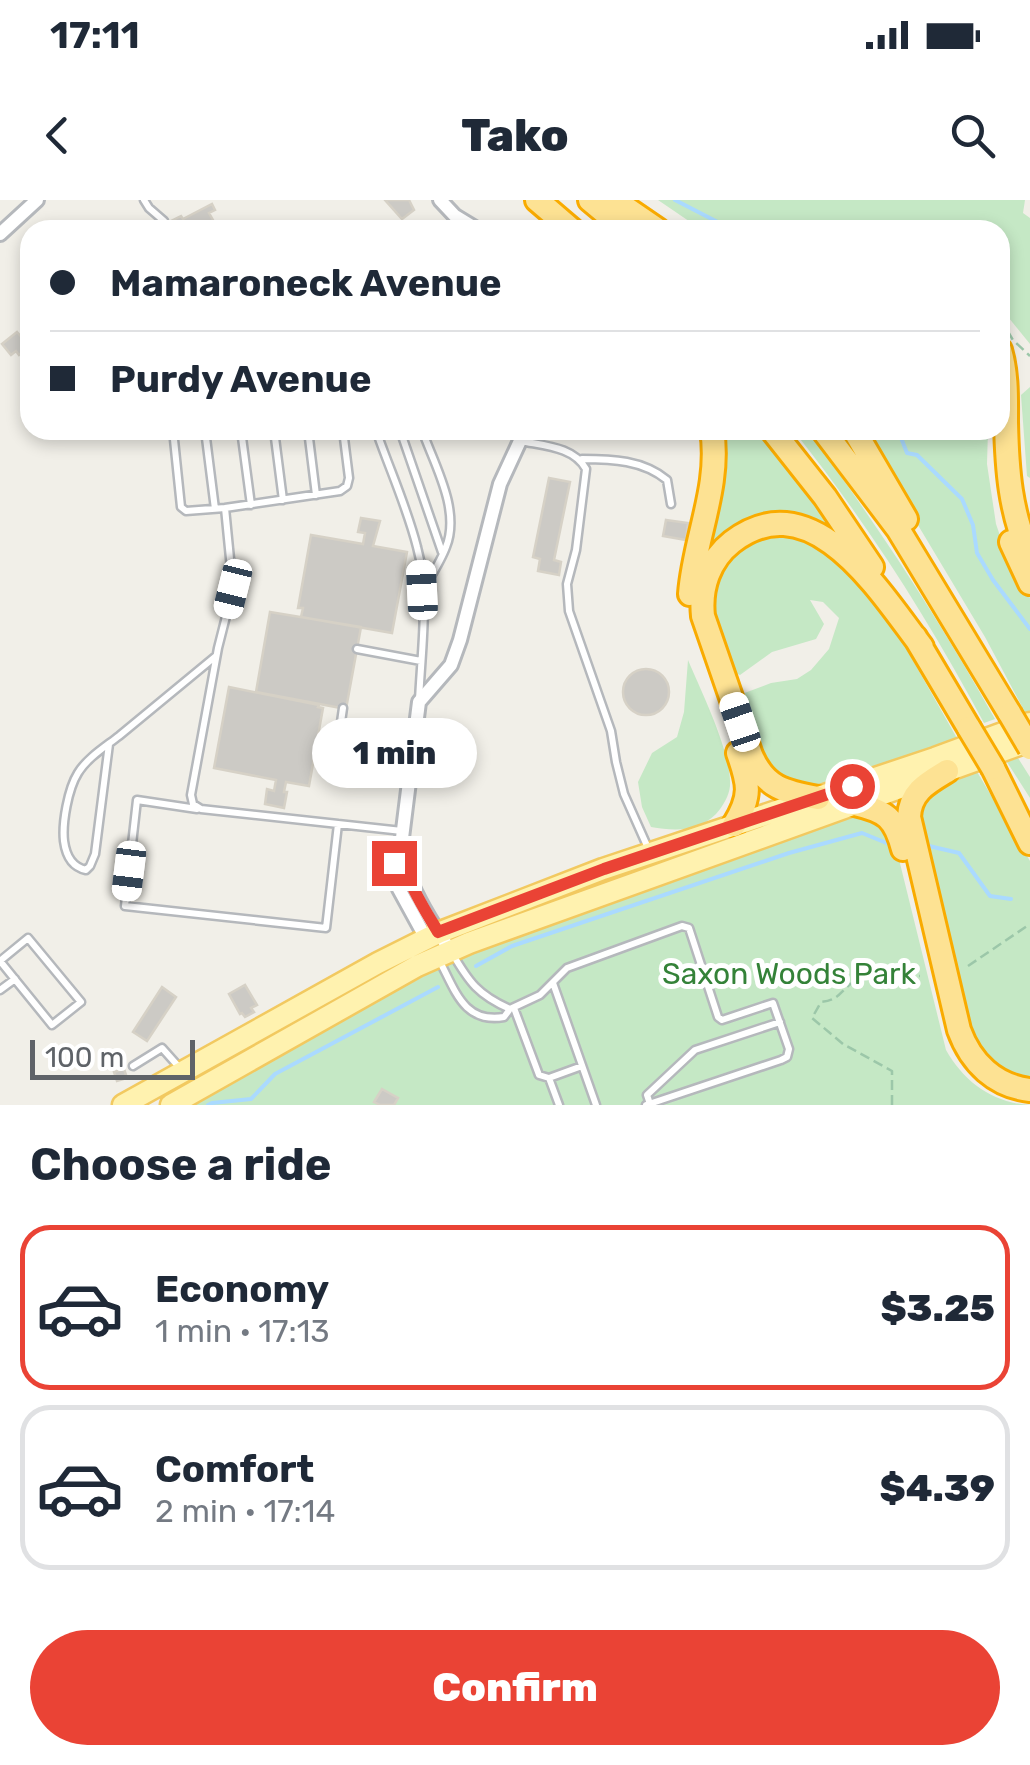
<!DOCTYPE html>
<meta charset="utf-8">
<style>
body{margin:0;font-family:Rubik,sans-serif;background:#f6f6f7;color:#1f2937;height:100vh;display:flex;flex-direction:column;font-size:38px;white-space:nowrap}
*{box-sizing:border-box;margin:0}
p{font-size:32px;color:#747a83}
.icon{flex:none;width:55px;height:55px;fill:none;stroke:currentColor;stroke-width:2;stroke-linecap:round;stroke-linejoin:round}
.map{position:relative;height:905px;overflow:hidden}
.sheet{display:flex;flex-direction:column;background:#fff;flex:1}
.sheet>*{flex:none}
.top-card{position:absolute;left:20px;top:20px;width:990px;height:220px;border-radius:30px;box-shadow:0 5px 15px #0003;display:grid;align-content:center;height:220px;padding:0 30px;background:#fff}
.scale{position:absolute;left:30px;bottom:25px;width:165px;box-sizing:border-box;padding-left:10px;border:5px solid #5f6368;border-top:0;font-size:28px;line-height:35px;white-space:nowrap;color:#5f6368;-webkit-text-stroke:8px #fff;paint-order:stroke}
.end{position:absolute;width:45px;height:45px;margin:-22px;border:12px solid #ea4335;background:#fff;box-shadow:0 0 0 5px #fff}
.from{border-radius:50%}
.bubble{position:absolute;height:70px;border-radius:35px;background:#fff;box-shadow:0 5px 15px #0003;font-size:32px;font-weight:800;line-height:70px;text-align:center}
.car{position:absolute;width:30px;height:60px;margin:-30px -15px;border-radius:12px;box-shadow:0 0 8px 2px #0007;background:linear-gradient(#fff 24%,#345 0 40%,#fff 0 76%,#345 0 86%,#fff 0)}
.top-card b{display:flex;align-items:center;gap:35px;height:95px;font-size:38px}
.top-card b+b{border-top:2px solid #e0e1e3}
.top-card i{width:25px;height:25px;background:#1f2937}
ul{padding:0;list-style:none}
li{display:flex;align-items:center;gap:30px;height:165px;margin:0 20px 15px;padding:0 10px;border:5px solid #e0e1e3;border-radius:30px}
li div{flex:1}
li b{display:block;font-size:38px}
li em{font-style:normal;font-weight:800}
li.current{border-color:#ea4335}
li>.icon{width:90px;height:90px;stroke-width:1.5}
h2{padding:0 30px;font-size:45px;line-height:120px}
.action{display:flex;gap:20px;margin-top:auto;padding:20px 30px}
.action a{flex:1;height:115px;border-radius:60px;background:#ea4335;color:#fff;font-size:40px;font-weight:800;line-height:115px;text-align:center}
.status{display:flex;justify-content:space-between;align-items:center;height:70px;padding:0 50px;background:#fff;direction:ltr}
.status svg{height:28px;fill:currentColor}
header{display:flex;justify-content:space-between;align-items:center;height:130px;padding:0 30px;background:#fff;font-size:45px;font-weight:800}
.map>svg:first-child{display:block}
.green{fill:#c5e8c5}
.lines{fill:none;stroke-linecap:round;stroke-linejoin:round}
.stream{stroke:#aadaff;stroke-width:4}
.building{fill:#cccac5;stroke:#d6d1c6;stroke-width:2.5}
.service-casing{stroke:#b5b8bc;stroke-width:11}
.minor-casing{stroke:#b5b8bc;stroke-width:18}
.primary-casing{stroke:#f2c960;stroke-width:25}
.motorway-casing{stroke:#f9ab00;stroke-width:28}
.path{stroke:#9cc7a9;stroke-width:2.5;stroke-dasharray:10 5;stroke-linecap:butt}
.service{stroke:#fff;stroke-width:6}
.minor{stroke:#fff;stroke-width:12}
.primary{stroke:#fff2af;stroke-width:20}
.motorway{stroke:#fde293;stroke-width:22}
.motorway-bridge-casing{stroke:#f9ab00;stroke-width:28;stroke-linecap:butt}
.motorway-bridge{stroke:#fde293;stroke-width:22}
.route{stroke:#ea4335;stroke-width:12}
.labels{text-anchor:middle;stroke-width:10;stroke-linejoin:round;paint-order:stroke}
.park-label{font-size:30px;fill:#348238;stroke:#fff}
</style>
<div class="status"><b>17:11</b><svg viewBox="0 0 49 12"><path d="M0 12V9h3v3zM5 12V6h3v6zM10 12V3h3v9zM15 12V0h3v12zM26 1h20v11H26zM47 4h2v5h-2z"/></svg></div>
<header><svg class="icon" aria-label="back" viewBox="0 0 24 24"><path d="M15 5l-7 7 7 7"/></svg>Tako<svg class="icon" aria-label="search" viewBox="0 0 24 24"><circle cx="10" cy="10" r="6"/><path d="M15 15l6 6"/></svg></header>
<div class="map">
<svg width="1030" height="905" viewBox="0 0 1030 905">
<rect width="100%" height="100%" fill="#f1efe8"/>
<!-- green -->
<path class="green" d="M 658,0 L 1025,0 L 1023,13 L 1030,18 L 1030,144 L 1000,107 L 1000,30 L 702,30 Z
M 1030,187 L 1030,278 L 1027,276 L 1021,195 Z
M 716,230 L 757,230 L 840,337 L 788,319 L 705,365 Z
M 793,230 L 808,231 C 876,323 939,419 995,519 L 984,523 C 929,420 866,321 793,230 Z
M 861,230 L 988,230 L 987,264 L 996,324 L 1009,362 L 1030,398 L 1030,512 L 1026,514 L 985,437 Z
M 781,336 L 800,337 L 826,347 L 886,413 L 958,540 L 827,585 L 799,585 L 772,575 L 759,556 L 739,495 L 771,483 L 797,479 L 811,470 L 829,449 L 839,418 L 823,402 L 810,400 L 824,424 L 816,439 L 772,452 L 740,475 L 730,471 L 711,421 L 714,375 L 749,340 Z
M 688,460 C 701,491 732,553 730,586 C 729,596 723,606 716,614 C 698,632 675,631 651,627 L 642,607 L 638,582 L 652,553 L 677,537 L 684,512 Z
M 1018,558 L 1030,577 L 1030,598 L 1007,562 Z
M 976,570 L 1030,661 L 1030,884 L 998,873 L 973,849 L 916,616 L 932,587 Z
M 882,603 L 893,635 L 946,850 C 964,882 993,903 1030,905 L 183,905 L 309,836 L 480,747 Z"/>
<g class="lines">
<!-- stream -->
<path class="stream" d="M 675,0 L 733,30
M 898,230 L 907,253 L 917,255 L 962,299 L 973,325 L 977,353 L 993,380 L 1030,429
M 929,646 L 959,653 L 990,696 L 1011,699
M 476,766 L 512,746 L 789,653 L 862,633 L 889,644
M 208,905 L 212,903 L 251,899 L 275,874 L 438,787"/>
</g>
<!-- building -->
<path class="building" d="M 385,0 L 409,0 L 414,10 L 402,19 Z
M 212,4 L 215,10 L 209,13 L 213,20 L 195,27 L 196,30 L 189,30 L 187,27 L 176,30 L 171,21 L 181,16 L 183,19 Z
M 17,132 L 25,141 L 23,143 L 27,149 L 19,155 L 16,151 L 11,155 L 2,144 Z
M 549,278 L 570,282 L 554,360 L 561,362 L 559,375 L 538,371 L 540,359 L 533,357 Z
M 361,318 L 380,321 L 373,346 L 407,352 L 392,433 L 301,417 L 303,408 L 298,408 L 311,335 L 363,344 L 365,333 L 358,332 Z
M 666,320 L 688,323 L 686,340 L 663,336 Z
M 270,412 L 361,427 L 346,509 L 256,492 Z
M623 492a23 23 0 1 1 46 0a23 23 0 1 1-46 0Z
M 229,487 L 319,505 L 318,507 L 323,508 L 309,586 L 286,582 L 284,592 L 287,592 L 284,608 L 265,604 L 267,589 L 274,591 L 276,580 L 214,568 Z
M 245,785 L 257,805 L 251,808 L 254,812 L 245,817 L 242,813 L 240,814 L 229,794 Z
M 162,787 L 176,797 L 147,841 L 133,832 Z
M 124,869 L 127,878 L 117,881 L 114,872 Z
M 382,889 L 398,898 L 394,905 L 380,905 L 374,902 Z"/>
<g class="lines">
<defs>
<path id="service" d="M 144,0 L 149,8 L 164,21
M 173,230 L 181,307 L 186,311 L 225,308
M 205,230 L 215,309
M 241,230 L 251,305
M 274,230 L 283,300
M 308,230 L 316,295
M 343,230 L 349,278 L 347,286 L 340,291 L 225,308 L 233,389 L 218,448 L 191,595 L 193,604 L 201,609 L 402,631
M 376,230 C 389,268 407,307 417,347 C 430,393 421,453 419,501
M 400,230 L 442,352
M 422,230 C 434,264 461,310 446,347 C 441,361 431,376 423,390
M 521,241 C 545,246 574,247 586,269 L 576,350 L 567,384 L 569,411 L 611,531 L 616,562 L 624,594 L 648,648
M 582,259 C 612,259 643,260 667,280 L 671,304
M 357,449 L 421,461
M 322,540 L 410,557
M 338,543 L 343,508
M 109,544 L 95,654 L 90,666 L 86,670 C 72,667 66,656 64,641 C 62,623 68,589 78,573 C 87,558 105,547 119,536 C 151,510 183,483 216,456
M 197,609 L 137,600 L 125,706 L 326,728 L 338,624
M 452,753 C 469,782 478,795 510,809
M 438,758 C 455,789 463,824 504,817 L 510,809 L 540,795 L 567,768 L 682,726 L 689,728 L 718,817 L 722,820 L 773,803 L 789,849 L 787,857 L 781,860 L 646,905
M 0,761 L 28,738 L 81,802 L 52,825 L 0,761
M 553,783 L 596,905
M 0,790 L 15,779
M 514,808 L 539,875 L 549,878 L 559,905
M 133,866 L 162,848 L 179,867
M 549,878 L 582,866
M 650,904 L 647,895 L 695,850 L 780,822"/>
<path id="minor" d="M 440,0 L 455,16 L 478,30
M 0,34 L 37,0
M 400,654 C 407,663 407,674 412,685 C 422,708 436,730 451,751
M 428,742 L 399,689 L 394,663 L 400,654 L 419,502 L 451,465 L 460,440 L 500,284 L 525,230"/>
<path id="primary" d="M 123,905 L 378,763 L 438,733 L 603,669 L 935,558 L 1030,523
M 171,905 L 417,766 L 469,743 L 1030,541"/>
<path id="motorway" d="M 537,0 L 572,30
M 590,0 L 626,30
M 614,0 L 658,30
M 1000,150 C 1007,174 1006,198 1006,222 C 1007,269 1010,313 1030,356
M 772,230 L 825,297 L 872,367
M 823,230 L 898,329 L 1010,514
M 854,230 L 906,319
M 1011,342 L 1030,383
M 690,394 C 694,339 721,286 712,230
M 915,437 L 969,528
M 993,568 L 1030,643
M 947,571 C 927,583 910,592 909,617 L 959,830 C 971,863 995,886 1030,890
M 818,598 C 785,592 765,588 751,555 L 703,416 C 700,388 709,360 732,342 C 813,280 881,394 922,447
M 855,604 C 886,611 895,618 903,649
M 734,625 C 752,596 749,584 738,553"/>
</defs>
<!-- service casing -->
<use href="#service" class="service-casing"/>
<!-- minor casing -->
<use href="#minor" class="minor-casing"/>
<!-- primary casing -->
<use href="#primary" class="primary-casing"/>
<!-- motorway casing -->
<use href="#motorway" class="motorway-casing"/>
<!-- path -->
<path class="path" d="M 1000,118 L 1013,140 L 1030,156
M 968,766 L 1030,724
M 892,905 L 892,871 L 843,844 L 812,818 L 821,802 C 841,800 840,790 855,781 C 872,770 901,775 920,776"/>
<!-- service -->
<use href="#service" class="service"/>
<!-- minor -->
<use href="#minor" class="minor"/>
<!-- primary -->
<use href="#primary" class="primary"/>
<!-- motorway -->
<use href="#motorway" class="motorway"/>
<defs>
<path id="motorway-bridge" d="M 1010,514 L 1030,548
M 969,528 L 993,568"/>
</defs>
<!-- motorway-bridge casing -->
<use href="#motorway-bridge" class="motorway-bridge-casing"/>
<!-- motorway-bridge -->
<use href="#motorway-bridge" class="motorway-bridge"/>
</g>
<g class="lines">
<!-- route -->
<path class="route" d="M 394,663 L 400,654 C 406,662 405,668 409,678 C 416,697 428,715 438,732 L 604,669 L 852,586"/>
</g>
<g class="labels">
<!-- park labels -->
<g class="park-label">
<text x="789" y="784">Saxon Woods Park</text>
</g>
</g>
</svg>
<div class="scale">100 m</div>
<i class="end from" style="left:852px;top:586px"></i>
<i class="end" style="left:394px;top:663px"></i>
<div class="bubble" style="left:312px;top:518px;width:165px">1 min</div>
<i class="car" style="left:233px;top:389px;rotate:194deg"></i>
<i class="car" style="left:422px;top:390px;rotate:357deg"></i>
<i class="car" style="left:740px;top:522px;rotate:341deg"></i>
<i class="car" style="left:129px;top:671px;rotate:187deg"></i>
<div class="top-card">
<b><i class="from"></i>Mamaroneck Avenue</b>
<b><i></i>Purdy Avenue</b>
</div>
</div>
<section class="sheet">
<h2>Choose a ride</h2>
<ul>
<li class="current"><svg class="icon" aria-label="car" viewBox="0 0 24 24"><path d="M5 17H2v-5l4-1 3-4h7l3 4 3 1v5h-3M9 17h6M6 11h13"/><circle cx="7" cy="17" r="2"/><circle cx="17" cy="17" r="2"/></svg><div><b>Economy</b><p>1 min · 17:13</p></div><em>$3.25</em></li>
<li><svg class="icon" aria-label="car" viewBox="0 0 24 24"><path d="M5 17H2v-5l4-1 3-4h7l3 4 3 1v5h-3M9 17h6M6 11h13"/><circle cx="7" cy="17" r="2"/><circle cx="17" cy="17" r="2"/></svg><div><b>Comfort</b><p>2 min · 17:14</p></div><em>$4.39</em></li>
</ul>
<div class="action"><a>Confirm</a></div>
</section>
